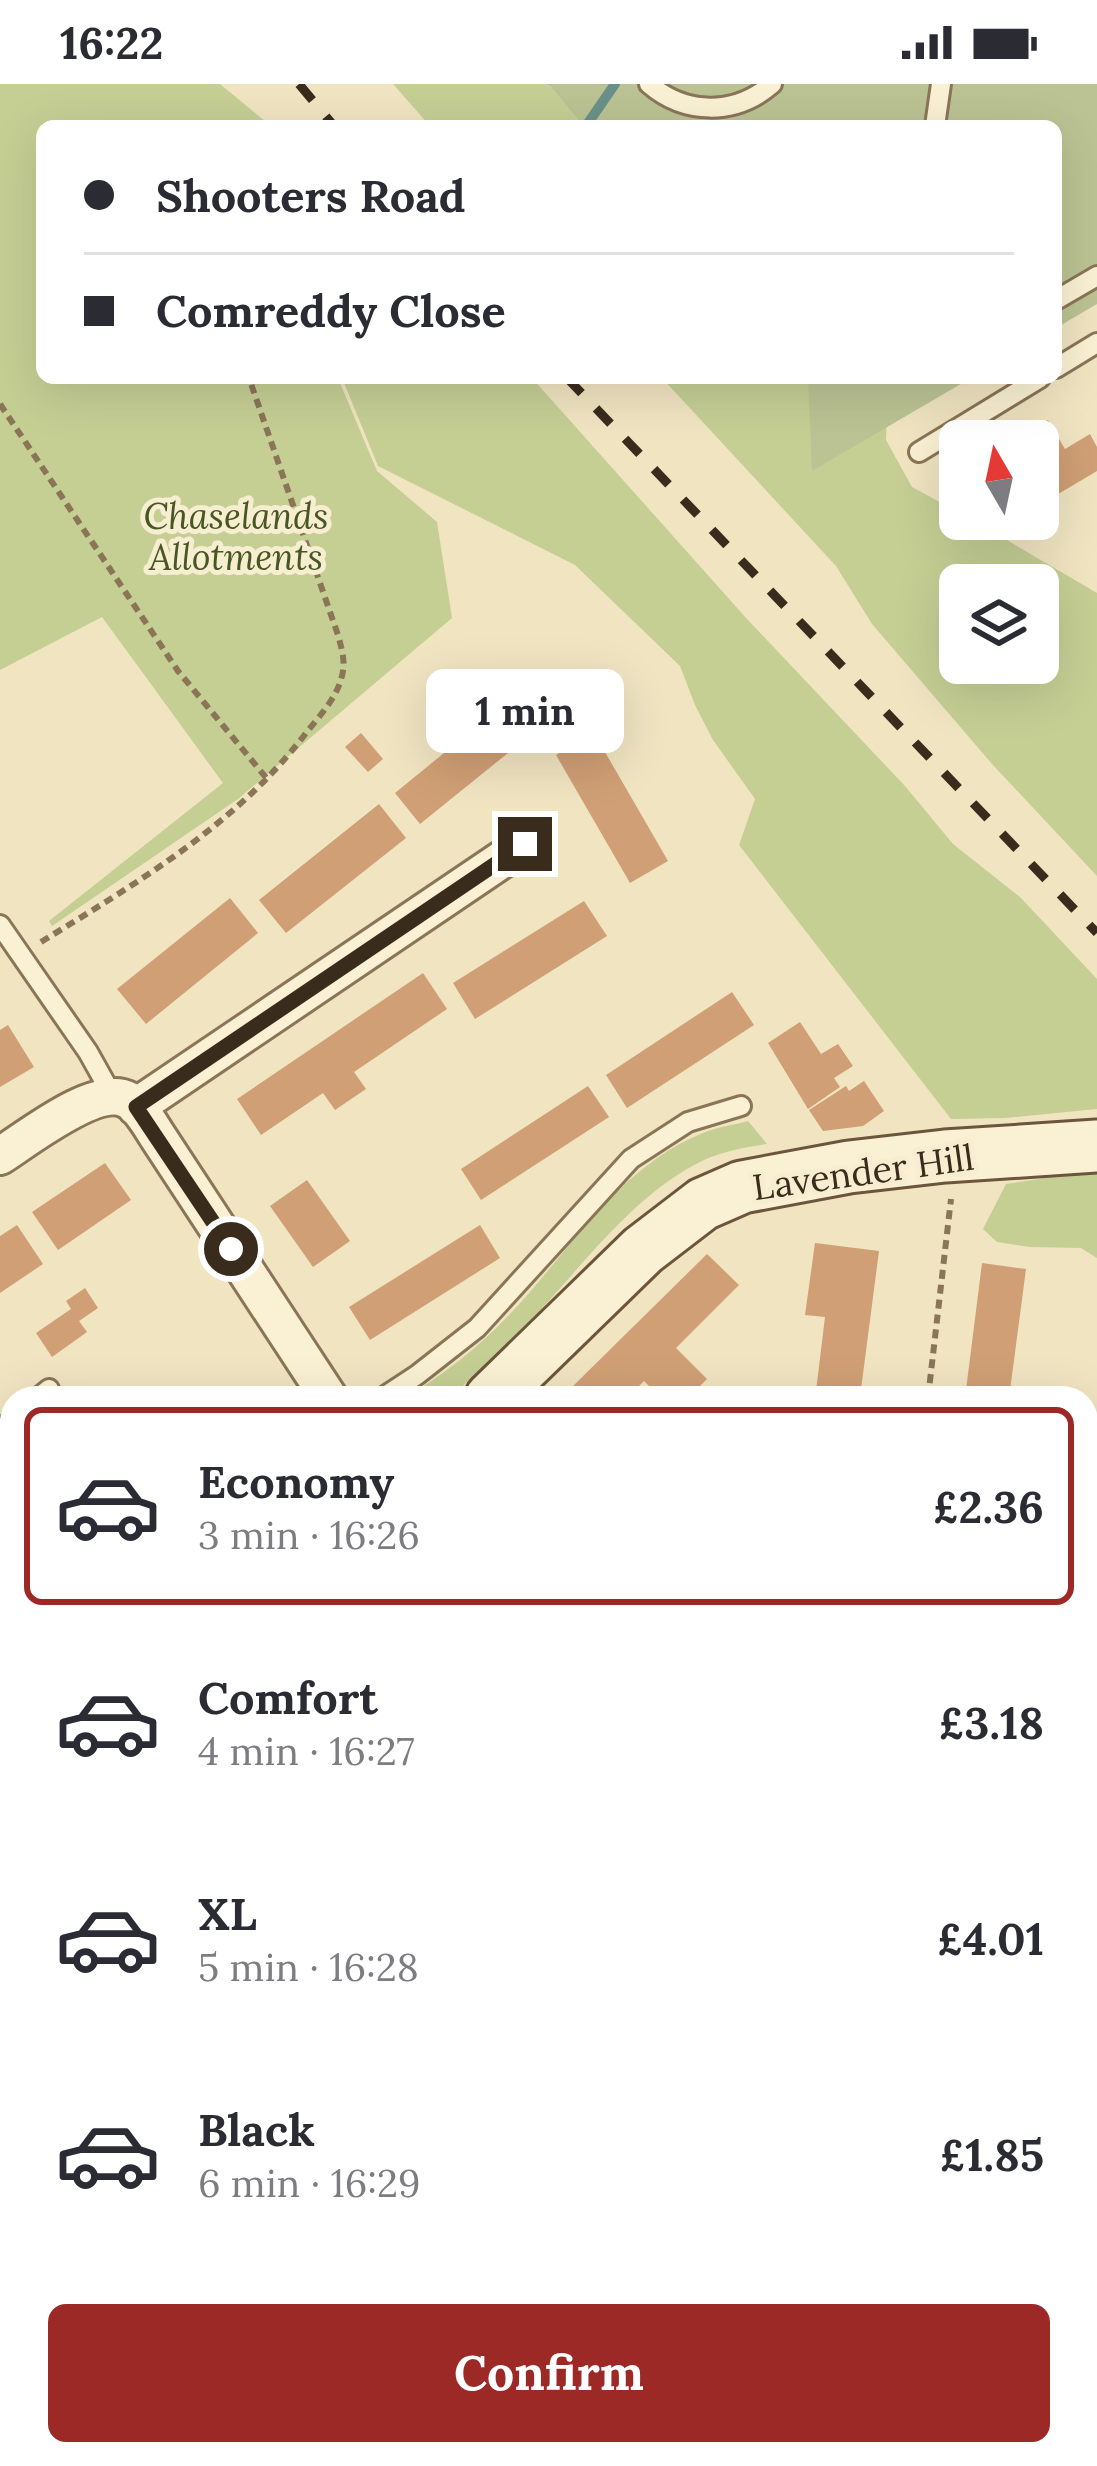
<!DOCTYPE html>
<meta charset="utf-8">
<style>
body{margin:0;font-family:Lora,serif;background:#f2f2f3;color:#2b2b33;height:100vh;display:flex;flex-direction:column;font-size:45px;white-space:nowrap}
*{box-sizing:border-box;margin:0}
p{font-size:39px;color:#7c7c81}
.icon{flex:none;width:66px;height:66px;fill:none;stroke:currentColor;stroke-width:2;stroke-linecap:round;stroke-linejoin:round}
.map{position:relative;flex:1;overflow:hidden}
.sheet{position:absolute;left:0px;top:1302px;width:1098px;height:1080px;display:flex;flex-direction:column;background:#fff;border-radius:36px 36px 0 0;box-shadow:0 12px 48px #0002}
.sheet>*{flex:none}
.banner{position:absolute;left:36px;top:36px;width:1026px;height:264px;border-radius:18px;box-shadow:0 12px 48px #0002;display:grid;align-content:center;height:264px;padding:0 48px;background:#fff}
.needle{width:78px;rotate:351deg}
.fabs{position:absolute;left:939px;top:336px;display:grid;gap:24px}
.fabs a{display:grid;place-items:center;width:120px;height:120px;border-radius:18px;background:#fff;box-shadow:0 12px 48px #0002;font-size:60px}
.end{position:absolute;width:54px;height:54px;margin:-27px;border:15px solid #392c1d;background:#fff;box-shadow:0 0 0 6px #fff}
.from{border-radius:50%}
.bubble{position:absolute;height:84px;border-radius:18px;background:#fff;box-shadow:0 12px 48px #0002;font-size:39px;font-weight:700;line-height:84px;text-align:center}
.banner b{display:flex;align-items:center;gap:42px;height:114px;font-size:45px}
.banner b+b{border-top:3px solid #e1e1e2}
.banner i{width:30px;height:30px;background:#2b2b33}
ul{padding:21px 0 0;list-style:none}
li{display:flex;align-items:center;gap:36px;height:198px;margin:0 24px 18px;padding:0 24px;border:6px solid transparent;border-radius:18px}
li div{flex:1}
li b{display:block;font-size:45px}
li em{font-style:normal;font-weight:700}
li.selected{border-color:#9c2925}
li>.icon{width:108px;height:108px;stroke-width:1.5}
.action{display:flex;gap:24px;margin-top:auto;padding:24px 48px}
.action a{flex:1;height:138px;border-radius:18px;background:#9c2925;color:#fff;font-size:48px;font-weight:700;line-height:138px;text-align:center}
.status{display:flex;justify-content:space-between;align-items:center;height:84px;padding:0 60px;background:#fff;direction:ltr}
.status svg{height:33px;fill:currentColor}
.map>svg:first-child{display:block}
.green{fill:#c5cf94;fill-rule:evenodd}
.cemetery{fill:#bbc394}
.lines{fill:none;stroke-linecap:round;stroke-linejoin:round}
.stream{stroke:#6a9189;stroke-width:10}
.building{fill:#d09f75}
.lane-casing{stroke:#8a7557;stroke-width:24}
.street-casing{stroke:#8a7557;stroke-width:42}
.secondary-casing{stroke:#6c553b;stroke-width:57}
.path{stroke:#8a7557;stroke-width:6;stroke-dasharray:9 6;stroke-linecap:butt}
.lane{stroke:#faf1d4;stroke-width:18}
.street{stroke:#faf1d4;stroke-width:36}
.secondary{stroke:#faf1d4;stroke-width:51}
.rail{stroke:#392c1d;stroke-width:9;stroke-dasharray:21 21;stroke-linecap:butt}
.route{stroke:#392c1d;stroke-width:15}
.labels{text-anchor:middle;stroke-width:10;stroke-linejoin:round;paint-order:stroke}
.park-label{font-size:36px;font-style:italic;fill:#475722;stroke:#f7eed1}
.street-label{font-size:36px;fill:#392c1d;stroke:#f7eed1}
</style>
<div class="status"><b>16:22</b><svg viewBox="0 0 49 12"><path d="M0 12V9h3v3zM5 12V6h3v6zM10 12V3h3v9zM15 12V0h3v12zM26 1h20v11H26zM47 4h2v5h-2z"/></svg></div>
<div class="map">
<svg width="1097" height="2382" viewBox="0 0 1097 2382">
<rect width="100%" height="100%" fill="#f0e4c1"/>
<!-- green -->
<path class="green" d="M 0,0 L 220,0 L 271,42 L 42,42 L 42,294 L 338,294 L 377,387 L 437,438 L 452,534 L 238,715 L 52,842 L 49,837 L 223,699 L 102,533 L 0,586 Z
M 393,0 L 544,0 L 550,2 L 583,42 L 430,42 Z
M 342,294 L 532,294 L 747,535 L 905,702 L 953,760 L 1020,813 L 1097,895 L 1097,1025 L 1005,1034 L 951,1035 L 739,761 L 755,715 L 713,656 L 695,621 L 680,582 L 575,481 L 378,382 Z
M 662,294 L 888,294 L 886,356 L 912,403 L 960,429 L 960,435 L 971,435 L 1097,509 L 1097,792 L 992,680 L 872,540 L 836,482 ZM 960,501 L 1038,501 L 1038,579 L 960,579 Z
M 748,1037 L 767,1060 C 745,1063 724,1067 704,1076 C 632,1110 578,1188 523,1245 C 500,1269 474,1291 450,1314 L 406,1314 C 442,1291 478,1264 508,1232 C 570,1168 616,1084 703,1049 C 717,1043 734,1041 748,1037 Z
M 1078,1089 L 1097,1089 L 1097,1174 L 1081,1164 L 1030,1163 L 997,1158 L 983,1145 L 1006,1100 Z"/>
<!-- cemetery -->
<path class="cemetery" d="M 545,0 L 1097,0 L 1097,220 L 1056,244 L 1056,42 L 583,42 L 550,2 Z
M 808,294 L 971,294 L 812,387 Z"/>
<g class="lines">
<!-- stream -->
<path class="stream" d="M 586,42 L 615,0"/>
</g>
<!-- building -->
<path class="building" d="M 1048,336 L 1065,365 L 1090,350 L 1097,363 L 1097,387 L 1038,422 L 1038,357 L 1012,357 Z
M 514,612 L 539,644 L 420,740 L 395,709 Z
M 361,649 L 383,675 L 368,688 L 345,663 Z
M 594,649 L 668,777 L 630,799 L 556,671 Z
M 379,720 L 406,754 L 286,849 L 259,816 Z
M 230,814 L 258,849 L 146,940 L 117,905 Z
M 584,817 L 607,852 L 475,935 L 453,899 Z
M 423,889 L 447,925 L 354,988 L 366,1005 L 335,1026 L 323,1009 L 261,1051 L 237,1015 Z
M 732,908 L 754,941 L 627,1024 L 606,991 Z
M 800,938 L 821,970 L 838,960 L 853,982 L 834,994 L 840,1003 L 808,1025 L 768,959 Z
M 8,941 L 34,983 L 0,1003 L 0,946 Z
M 864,997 L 884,1027 L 863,1042 L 823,1047 L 809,1026 L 846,1002 L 849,1007 Z
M 588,1002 L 609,1033 L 481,1116 L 461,1085 Z
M 105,1079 L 131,1116 L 58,1166 L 32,1128 Z
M 307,1096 L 350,1157 L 313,1183 L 270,1122 Z
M 17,1141 L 43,1180 L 0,1209 L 0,1152 Z
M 480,1141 L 500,1174 L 370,1256 L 349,1223 Z
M 815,1159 L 879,1167 L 860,1313 L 816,1307 L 825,1233 L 805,1231 Z
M 707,1170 L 739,1201 L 676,1264 L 707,1295 L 688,1314 L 676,1302 L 664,1314 L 661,1314 L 644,1297 L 634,1307 L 640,1314 L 573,1314 L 567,1308 Z
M 982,1179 L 1026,1185 L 1009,1314 L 965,1314 Z
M 85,1204 L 98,1224 L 79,1237 L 87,1248 L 52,1273 L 36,1249 L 71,1225 L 66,1217 Z
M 1086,1879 L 1097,1882 L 1097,1932 L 1086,1929 Z
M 0,1928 L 12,1929 L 12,1979 L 0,1977 Z
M 1086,2055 L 1097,2058 L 1097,2084 L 1094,2097 L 1086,2095 Z
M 1086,2254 L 1097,2256 L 1097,2305 L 1086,2302 Z
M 236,2370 L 345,2370 L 343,2382 L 252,2382 L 252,2375 L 236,2373 Z
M 446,2370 L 555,2370 L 553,2382 L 444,2382 Z"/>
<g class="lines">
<defs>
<path id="lane" d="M 649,0 C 685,31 735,32 772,0
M 935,42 L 941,0
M 1056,216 L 1097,192
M 1056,284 L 1097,259
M 919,368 L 1040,294
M 0,841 L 88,968 L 112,1011
M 38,1314 L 49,1305
M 382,1314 L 417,1291 L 477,1244 L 631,1075 L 688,1038 L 741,1022
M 0,1346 L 12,1336
M 0,1528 L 12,1546
M 1086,1585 L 1097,1573
M 1086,1755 L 1097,1759"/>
<path id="street" d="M 136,1023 L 525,760
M 0,1072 C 27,1055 97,999 128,1016 C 141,1023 150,1041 158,1053 L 329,1314
M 1086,1489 L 1097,1498
M 1086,1991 L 1097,1994
M 0,2376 L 43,2382
M 792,2382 L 795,2370"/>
<path id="secondary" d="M 491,1314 L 643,1166 L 703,1120 L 742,1103 L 849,1083 L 945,1072 L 1097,1062
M 0,1770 L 12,1756
M 0,1818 L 12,1831
M 947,2370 L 992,2382
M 168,2382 L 170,2370"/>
</defs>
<!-- lane casing -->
<use href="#lane" class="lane-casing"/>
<!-- street casing -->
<use href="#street" class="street-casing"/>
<!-- secondary casing -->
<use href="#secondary" class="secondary-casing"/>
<!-- path -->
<path class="path" d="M 0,320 L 178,587 L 268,696
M 41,858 C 138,798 236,741 306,649 C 321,630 339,612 343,587 C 345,574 341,563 338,551 L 249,294
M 928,1314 L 951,1115
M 0,1659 L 12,1649"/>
<!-- lane -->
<use href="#lane" class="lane"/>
<!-- street -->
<use href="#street" class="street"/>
<!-- secondary -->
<use href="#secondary" class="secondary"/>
<!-- rail -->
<path class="rail" d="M 299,0 L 334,42
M 567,294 L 1097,849"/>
</g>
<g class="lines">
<!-- route -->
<path class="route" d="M 231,1165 L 136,1023 L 525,760"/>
</g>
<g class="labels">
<!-- park labels -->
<g class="park-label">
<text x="236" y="445">Chaselands<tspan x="236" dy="41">Allotments</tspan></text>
</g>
<!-- street labels -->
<g class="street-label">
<text transform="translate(863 1088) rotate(-8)" y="13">Lavender Hill</text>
</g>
</g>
</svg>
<div class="fabs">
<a><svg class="needle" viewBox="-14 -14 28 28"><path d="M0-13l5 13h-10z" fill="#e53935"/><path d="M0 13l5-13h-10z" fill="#7c7c81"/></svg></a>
<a><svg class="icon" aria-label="layers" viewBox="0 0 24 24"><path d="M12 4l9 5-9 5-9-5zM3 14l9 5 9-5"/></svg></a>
</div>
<i class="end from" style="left:231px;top:1165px"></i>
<i class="end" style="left:525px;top:760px"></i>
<div class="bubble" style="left:426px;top:585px;width:198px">1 min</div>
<div class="banner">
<b><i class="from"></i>Shooters Road</b>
<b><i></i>Comreddy Close</b>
</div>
<section class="sheet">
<ul>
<li class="selected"><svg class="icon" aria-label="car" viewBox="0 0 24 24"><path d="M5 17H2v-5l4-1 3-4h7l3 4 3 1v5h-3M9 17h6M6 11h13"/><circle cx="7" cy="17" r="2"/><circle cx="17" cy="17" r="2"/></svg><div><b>Economy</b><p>3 min · 16:26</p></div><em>£2.36</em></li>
<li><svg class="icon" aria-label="car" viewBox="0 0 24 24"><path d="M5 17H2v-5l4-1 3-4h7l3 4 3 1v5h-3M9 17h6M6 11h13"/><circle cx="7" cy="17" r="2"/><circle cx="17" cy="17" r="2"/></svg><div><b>Comfort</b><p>4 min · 16:27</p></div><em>£3.18</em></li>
<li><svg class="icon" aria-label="car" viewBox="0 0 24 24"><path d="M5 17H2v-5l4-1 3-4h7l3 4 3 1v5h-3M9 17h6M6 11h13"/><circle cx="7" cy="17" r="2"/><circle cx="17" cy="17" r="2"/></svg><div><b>XL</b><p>5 min · 16:28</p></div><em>£4.01</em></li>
<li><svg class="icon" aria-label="car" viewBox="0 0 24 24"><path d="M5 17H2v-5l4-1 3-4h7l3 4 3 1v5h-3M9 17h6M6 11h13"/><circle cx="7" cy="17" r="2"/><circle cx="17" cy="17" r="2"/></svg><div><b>Black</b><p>6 min · 16:29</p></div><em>£1.85</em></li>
</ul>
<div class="action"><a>Confirm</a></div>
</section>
</div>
